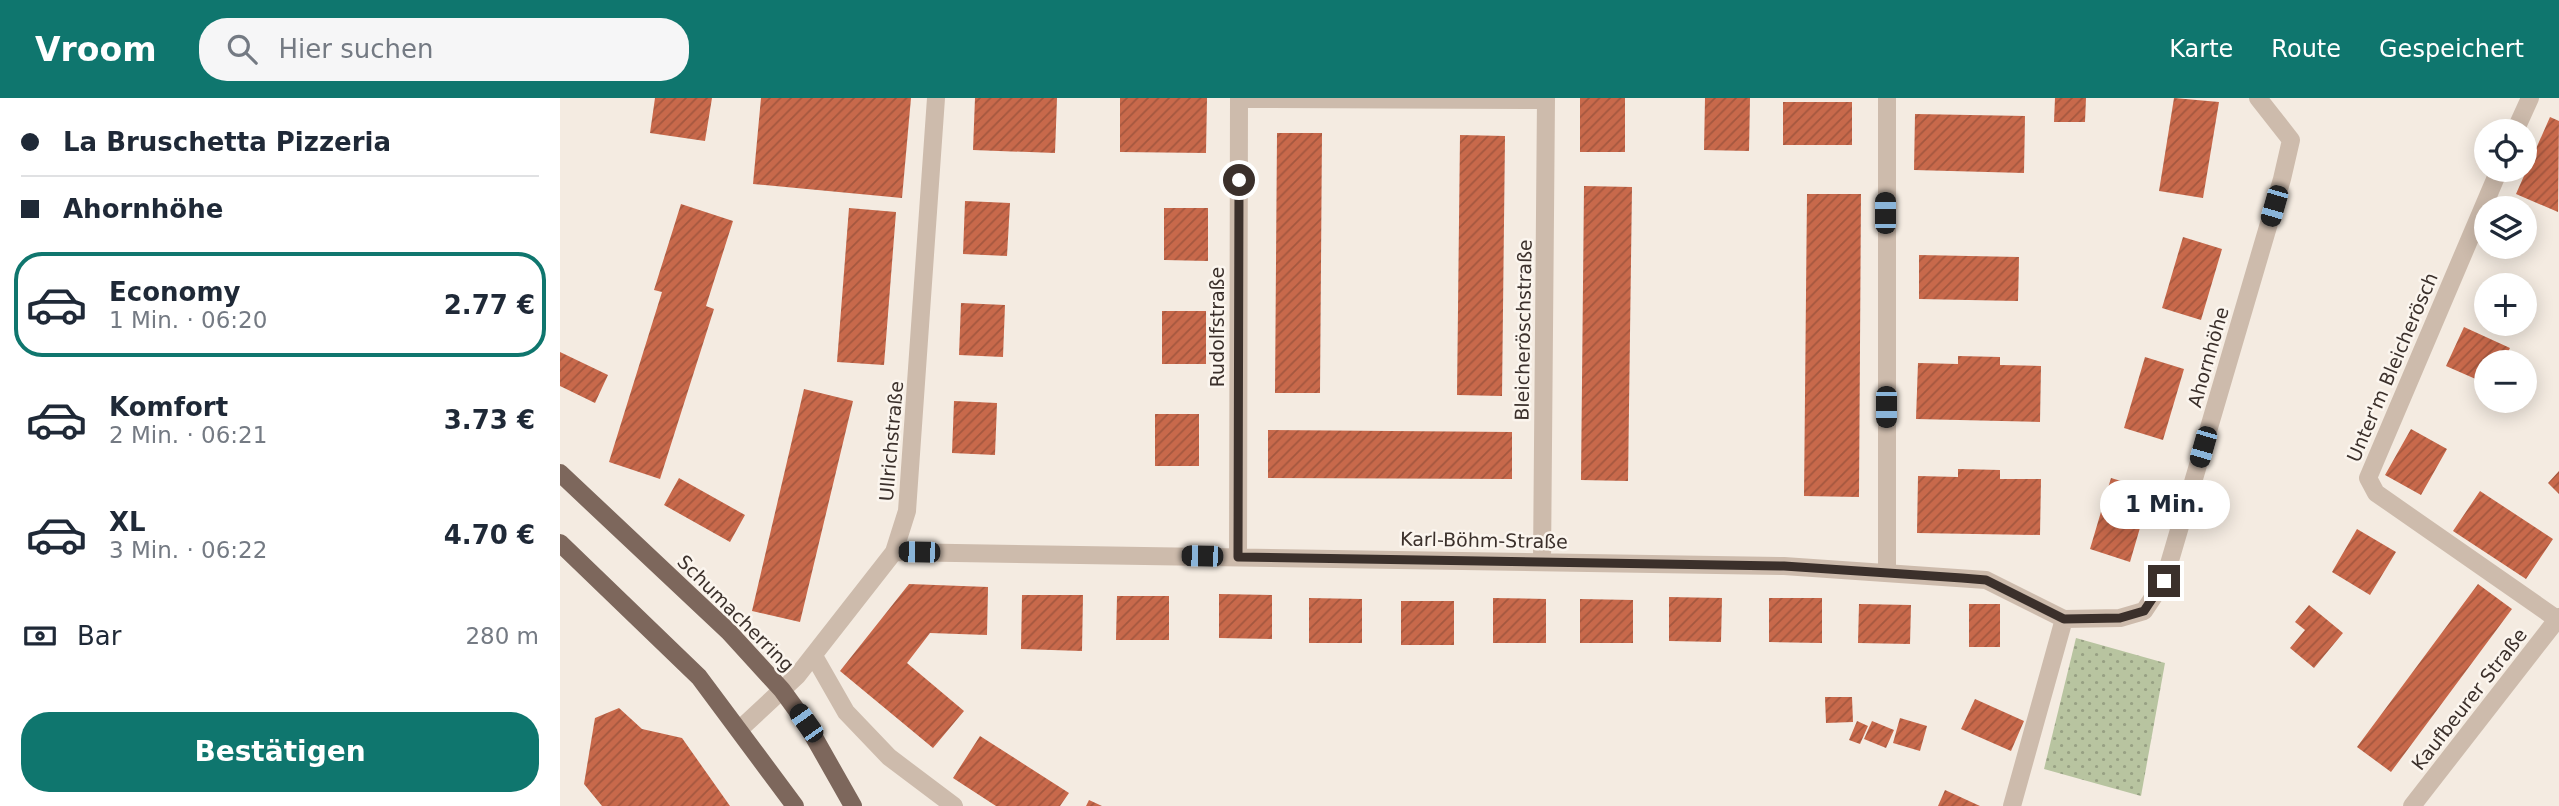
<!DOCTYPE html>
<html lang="de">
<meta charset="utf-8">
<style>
body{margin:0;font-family:"DejaVu Sans",sans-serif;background:#f6f6f7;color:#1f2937;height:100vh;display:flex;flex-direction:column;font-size:26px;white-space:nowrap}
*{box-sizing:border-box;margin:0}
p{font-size:23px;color:#747a83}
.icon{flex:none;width:38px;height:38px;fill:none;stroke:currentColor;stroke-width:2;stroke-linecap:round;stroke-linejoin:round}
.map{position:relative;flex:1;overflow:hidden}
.drawer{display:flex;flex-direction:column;background:#fff;width:560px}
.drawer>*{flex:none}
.top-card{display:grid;align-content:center;height:154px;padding:0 21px;background:#fff}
.controls{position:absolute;left:1914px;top:21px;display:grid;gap:14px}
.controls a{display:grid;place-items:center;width:63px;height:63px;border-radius:50%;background:#fff;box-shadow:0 4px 18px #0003;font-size:35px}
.end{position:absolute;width:32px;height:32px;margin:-16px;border:9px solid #3b302b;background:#fff;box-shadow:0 0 0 4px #fff}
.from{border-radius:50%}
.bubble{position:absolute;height:49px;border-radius:24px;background:#fff;box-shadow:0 4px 18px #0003;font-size:23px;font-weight:800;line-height:49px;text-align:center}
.car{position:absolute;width:21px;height:42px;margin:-21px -10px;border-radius:9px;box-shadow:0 0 5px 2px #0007;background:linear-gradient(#222 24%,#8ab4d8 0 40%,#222 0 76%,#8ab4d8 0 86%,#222 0)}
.top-card b{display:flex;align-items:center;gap:24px;height:66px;font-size:26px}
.top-card b+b{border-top:2px solid #e0e1e3}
.top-card i{width:18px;height:18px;background:#1f2937}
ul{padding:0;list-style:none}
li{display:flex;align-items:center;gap:21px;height:105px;margin:0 14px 10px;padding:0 7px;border:4px solid transparent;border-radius:28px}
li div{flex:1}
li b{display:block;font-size:26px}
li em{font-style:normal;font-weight:800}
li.current{border-color:#0f766e}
li>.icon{width:63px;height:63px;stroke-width:1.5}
.pay{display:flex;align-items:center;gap:18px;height:77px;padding:0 21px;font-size:26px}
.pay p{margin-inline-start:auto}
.action{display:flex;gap:14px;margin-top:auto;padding:14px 21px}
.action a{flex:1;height:80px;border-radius:28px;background:#0f766e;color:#fff;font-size:28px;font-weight:800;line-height:80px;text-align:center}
header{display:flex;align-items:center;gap:42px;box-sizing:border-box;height:98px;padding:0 35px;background:#0f766e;color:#fff}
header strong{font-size:33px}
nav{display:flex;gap:38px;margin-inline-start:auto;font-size:24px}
.search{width:490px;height:63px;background:#f6f6f7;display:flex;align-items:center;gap:18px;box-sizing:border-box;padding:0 24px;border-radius:28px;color:#747a83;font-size:26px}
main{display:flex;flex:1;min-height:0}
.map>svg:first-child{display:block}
.park{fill:url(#park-dots)}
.building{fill:url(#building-hatch)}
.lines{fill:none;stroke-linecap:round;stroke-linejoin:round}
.minor{stroke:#cdbbac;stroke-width:18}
.major{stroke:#7d675c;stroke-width:18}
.route{stroke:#3b302b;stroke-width:9}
.labels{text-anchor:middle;stroke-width:5;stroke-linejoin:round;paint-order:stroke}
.street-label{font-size:19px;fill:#3b302b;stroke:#fbf5ee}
</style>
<header>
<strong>Vroom</strong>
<div class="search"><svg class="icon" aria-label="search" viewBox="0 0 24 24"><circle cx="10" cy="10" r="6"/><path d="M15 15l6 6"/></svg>Hier suchen</div>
<nav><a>Karte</a><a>Route</a><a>Gespeichert</a></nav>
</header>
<main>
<section class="drawer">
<div class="top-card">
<b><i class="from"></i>La Bruschetta Pizzeria</b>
<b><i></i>Ahornhöhe</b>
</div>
<ul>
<li class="current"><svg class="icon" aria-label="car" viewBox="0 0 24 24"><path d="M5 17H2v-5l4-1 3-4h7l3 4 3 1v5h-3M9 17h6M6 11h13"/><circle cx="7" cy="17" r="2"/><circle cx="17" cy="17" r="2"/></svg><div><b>Economy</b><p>1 Min. · 06:20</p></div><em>2.77 €</em></li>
<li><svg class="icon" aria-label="car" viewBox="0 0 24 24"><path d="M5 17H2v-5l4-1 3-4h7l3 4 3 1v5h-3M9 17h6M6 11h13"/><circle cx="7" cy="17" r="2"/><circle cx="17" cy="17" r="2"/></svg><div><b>Komfort</b><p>2 Min. · 06:21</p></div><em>3.73 €</em></li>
<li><svg class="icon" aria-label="car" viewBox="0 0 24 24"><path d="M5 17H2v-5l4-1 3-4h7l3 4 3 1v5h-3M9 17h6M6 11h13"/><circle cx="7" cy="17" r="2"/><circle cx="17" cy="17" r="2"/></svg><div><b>XL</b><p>3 Min. · 06:22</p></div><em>4.70 €</em></li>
</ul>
<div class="pay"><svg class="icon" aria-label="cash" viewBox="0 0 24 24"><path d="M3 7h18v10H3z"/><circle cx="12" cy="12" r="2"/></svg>Bar<p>280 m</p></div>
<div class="action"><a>Bestätigen</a></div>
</section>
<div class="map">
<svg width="1999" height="708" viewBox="0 0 1999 708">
<defs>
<pattern id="park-dots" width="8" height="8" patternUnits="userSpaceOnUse" patternTransform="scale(1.75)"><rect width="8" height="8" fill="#b8c4a0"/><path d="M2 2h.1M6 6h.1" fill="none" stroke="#97a083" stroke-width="1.8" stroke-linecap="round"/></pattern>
<pattern id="building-hatch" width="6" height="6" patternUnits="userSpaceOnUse" patternTransform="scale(1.75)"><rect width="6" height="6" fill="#c8694b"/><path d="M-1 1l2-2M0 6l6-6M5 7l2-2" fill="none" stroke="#a4573f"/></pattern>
</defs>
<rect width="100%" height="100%" fill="#f4ebe1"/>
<!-- park -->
<path class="park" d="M 1516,540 L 1605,565 L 1581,698 L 1484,671 Z"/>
<!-- building -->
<path class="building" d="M 95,0 L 152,0 L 145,43 L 90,35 Z
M 201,0 L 351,0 L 342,100 L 193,86 Z
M 415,0 L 497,0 L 495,55 L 413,52 Z
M 560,0 L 647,0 L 646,55 L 560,54 Z
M 1020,0 L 1065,0 L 1065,54 L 1020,54 Z
M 1145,0 L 1190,0 L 1189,53 L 1144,52 Z
M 1495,0 L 1526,0 L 1525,24 L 1494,24 Z
M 1614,0 L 1659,4 L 1643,100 L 1599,93 Z
M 1223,4 L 1292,4 L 1292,47 L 1223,47 Z
M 1355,16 L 1465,18 L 1464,75 L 1354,72 Z
M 1990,19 L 1999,23 L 1998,114 L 1956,96 Z
M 717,35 L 762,35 L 760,295 L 715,295 Z
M 900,37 L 945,38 L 942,298 L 897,297 Z
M 1024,88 L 1072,89 L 1068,383 L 1021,382 Z
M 1247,96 L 1301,96 L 1299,399 L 1244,398 Z
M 405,103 L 450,105 L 447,158 L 403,156 Z
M 121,106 L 173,123 L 146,208 L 154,211 L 100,381 L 49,364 L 102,194 L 94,192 Z
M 289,110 L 336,114 L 324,267 L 277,264 Z
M 604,110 L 648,110 L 648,163 L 604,162 Z
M 1623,139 L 1662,151 L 1641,222 L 1602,210 Z
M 1359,157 L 1459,159 L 1458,203 L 1359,201 Z
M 401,205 L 445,207 L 443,259 L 399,257 Z
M 602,213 L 646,213 L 646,266 L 602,266 Z
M 1904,229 L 1950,250 L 1943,264 L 1927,264 L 1927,286 L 1886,268 Z
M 0,254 L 48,277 L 35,305 L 0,288 Z
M 1398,258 L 1440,259 L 1440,267 L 1481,268 L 1480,324 L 1356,321 L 1358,265 L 1398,266 Z
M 1585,259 L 1624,271 L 1603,342 L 1564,330 Z
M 244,291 L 293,303 L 240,524 L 192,513 Z
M 394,303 L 437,305 L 435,357 L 392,355 Z
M 595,316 L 639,316 L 639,368 L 595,368 Z
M 1851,331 L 1887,351 L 1861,397 L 1825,377 Z
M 708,332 L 952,334 L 952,381 L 708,380 Z
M 1398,371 L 1440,372 L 1440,381 L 1481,381 L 1480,437 L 1357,435 L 1358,378 L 1398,379 Z
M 1999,373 L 1999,396 L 1988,385 Z
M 119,380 L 185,417 L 170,444 L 104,407 Z
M 1551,380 L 1591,392 L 1570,464 L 1530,451 Z
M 1920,393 L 1993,441 L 1966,481 L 1893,433 Z
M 1797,431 L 1836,454 L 1810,497 L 1772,474 Z
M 349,486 L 428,489 L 427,537 L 370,535 L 347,565 L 404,613 L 373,650 L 280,573 Z
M 1918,486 L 1952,511 L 1831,674 L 1797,649 Z
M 659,496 L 712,497 L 712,541 L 659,540 Z
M 462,497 L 523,497 L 522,553 L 461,551 Z
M 557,498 L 609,498 L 609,542 L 556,542 Z
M 1109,499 L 1162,500 L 1161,544 L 1109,543 Z
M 749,500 L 802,501 L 802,545 L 749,545 Z
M 933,500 L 986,501 L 986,545 L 933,545 Z
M 1209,500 L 1262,500 L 1262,545 L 1209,544 Z
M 1020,501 L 1073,502 L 1073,545 L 1020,545 Z
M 841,503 L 894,503 L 894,547 L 841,547 Z
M 1299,506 L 1351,507 L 1350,546 L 1298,545 Z
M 1409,506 L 1440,506 L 1440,549 L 1409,549 Z
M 1749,507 L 1783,535 L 1754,570 L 1730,550 L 1745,532 L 1735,524 Z
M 1265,599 L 1292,599 L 1293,624 L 1266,625 Z
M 1415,601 L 1464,623 L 1451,653 L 1401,631 Z
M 59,610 L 82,631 L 122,640 L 170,708 L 42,708 L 24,686 L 35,620 Z
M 1340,620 L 1367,628 L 1360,653 L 1333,645 Z
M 1297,623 L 1308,628 L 1300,646 L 1289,642 Z
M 1312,623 L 1334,632 L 1326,650 L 1304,641 Z
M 420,638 L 509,695 L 500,708 L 436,708 L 393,680 Z
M 1385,692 L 1420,708 L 1378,708 Z
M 529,702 L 542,708 L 526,708 Z"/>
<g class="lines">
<!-- minor -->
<path class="minor" d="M 1327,0 L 1327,475
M 679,1 L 986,2
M 1955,33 L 1970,0
M 1939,72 L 1808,380 L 1816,395 L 1997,521
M 334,454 L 1224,468 L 1426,482 L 1504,521 L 1560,520 L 1584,513 L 1604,483 L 1722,81 L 1731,42 L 1698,0
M 678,459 L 679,0
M 982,464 L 986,0
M 254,558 L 286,614 L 329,659 L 394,708
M 180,631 L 237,578 L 334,454 L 347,413 L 376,0
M 1452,708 L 1504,521
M 1852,708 L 1999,519"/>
<!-- major -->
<path class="major" d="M 0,375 L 169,534 L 222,592 L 246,625 L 293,708
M 0,445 L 139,579 L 235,708"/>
</g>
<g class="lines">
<!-- route -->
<path class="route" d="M 679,82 L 678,459 L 1224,468 L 1402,480 L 1426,482 L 1504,521 L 1560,520 L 1584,513 L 1604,483"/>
</g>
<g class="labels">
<!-- street labels -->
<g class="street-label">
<text transform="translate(657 229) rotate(-90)" y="7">Rudolfstraße</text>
<text transform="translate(963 232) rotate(-89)" y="7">Bleicheröschstraße</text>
<text transform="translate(1648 259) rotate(-74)" y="7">Ahornhöhe</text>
<text transform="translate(1832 269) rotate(-67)" y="7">Unter'm Bleicherösch</text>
<text transform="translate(331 343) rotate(-85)" y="7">Ullrichstraße</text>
<text transform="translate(924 442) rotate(1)" y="7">Karl-Böhm-Straße</text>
<text transform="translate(176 515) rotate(45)" y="7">Schumacherring</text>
<text transform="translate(1909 601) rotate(-52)" y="7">Kaufbeurer Straße</text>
</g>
</g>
</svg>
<div class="controls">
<a><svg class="icon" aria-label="locate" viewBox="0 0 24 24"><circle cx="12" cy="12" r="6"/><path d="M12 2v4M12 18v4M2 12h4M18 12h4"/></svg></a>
<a><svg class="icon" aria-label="layers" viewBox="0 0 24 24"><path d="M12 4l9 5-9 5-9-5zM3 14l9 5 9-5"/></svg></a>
<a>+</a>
<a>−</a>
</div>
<i class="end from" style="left:679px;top:82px"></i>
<i class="end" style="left:1604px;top:483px"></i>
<div class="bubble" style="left:1540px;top:382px;width:130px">1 Min.</div>
<i class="car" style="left:1714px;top:108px;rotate:196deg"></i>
<i class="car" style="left:1325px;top:115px;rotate:0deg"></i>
<i class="car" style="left:1326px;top:309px;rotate:180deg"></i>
<i class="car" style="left:1643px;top:349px;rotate:196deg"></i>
<i class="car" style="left:359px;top:454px;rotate:271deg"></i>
<i class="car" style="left:642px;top:458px;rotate:271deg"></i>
<i class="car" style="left:246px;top:625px;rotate:325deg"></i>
</div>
</main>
